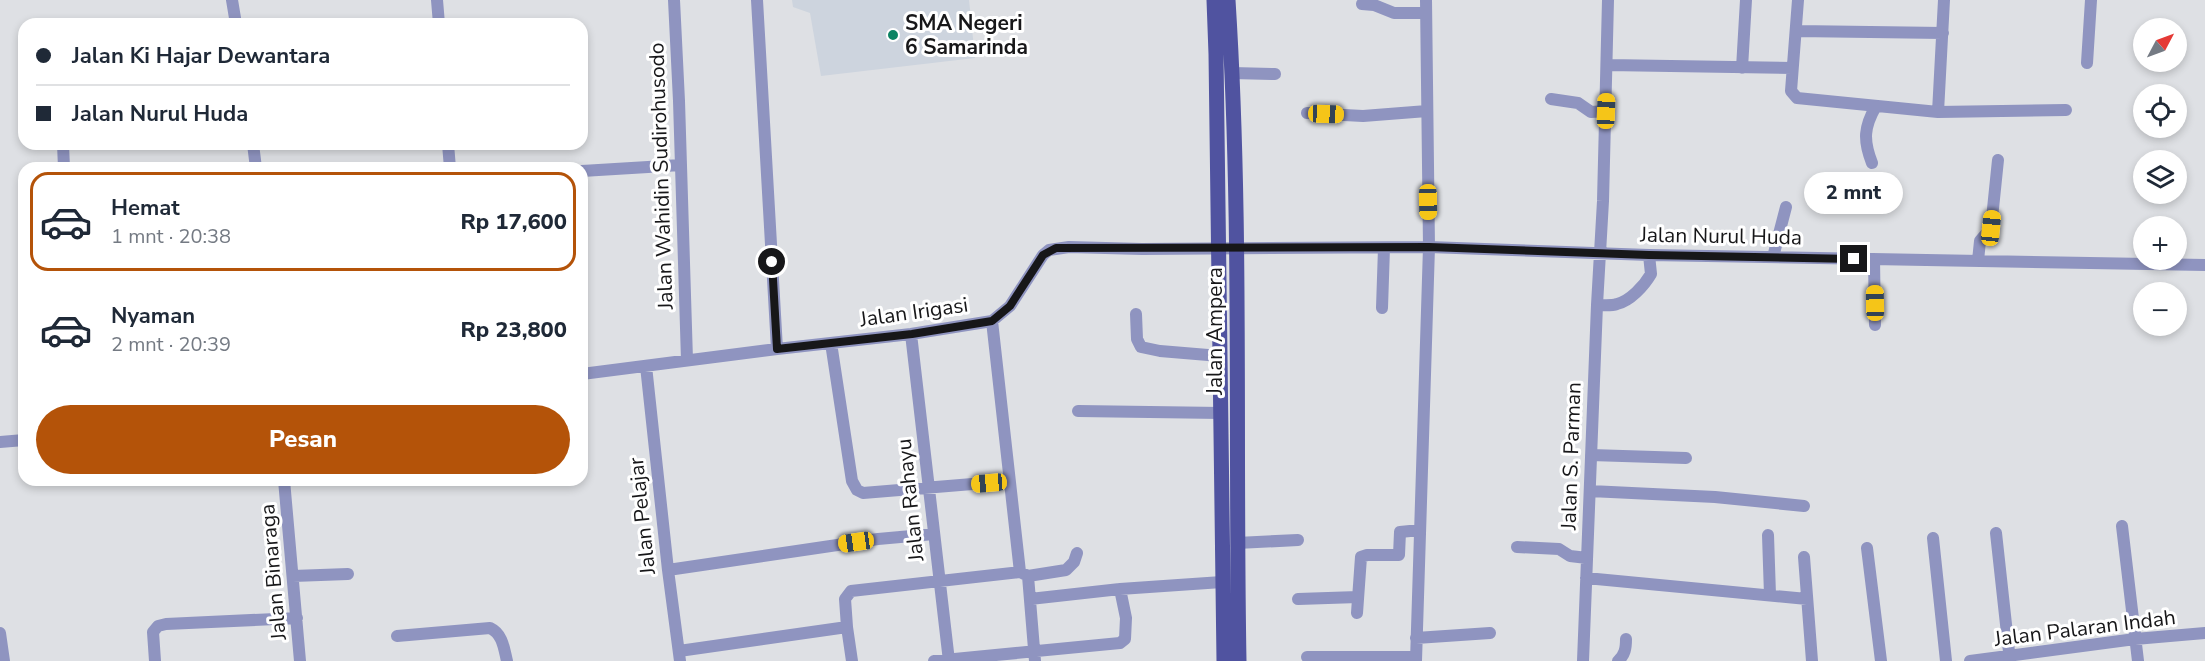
<!DOCTYPE html>
<html lang="id">
<meta charset="utf-8">
<style>
body{margin:0;font-family:"Nunito Sans",sans-serif;background:#f6f6f7;color:#1f2937;height:100vh;display:flex;flex-direction:column;font-size:22px;white-space:nowrap}
*{box-sizing:border-box;margin:0}
p{font-size:20px;color:#747a83}
.icon{flex:none;width:33px;height:33px;fill:none;stroke:currentColor;stroke-width:2;stroke-linecap:round;stroke-linejoin:round}
.map{position:relative;flex:1;overflow:hidden}
.sheet{position:absolute;left:18px;top:162px;width:570px;height:324px;display:flex;flex-direction:column;background:#fff;border-radius:18px;box-shadow:0 3px 9px #0003}
.sheet>*{flex:none}
.top-card{position:absolute;left:18px;top:18px;width:570px;height:132px;border-radius:18px;box-shadow:0 3px 9px #0003;display:grid;align-content:center;height:132px;padding:0 18px;background:#fff}
.needle{width:39px;rotate:49deg}
.controls{position:absolute;left:2133px;top:18px;display:grid;gap:12px}
.controls a{display:grid;place-items:center;width:54px;height:54px;border-radius:50%;background:#fff;box-shadow:0 3px 9px #0003;font-size:30px}
.end{position:absolute;width:27px;height:27px;margin:-14px;border:8px solid #171719;background:#fff;box-shadow:0 0 0 3px #fff}
.from{border-radius:50%}
.bubble{position:absolute;height:42px;border-radius:21px;background:#fff;box-shadow:0 3px 9px #0003;font-size:20px;font-weight:800;line-height:42px;text-align:center}
.car{position:absolute;width:18px;height:36px;margin:-18px -9px;border-radius:8px;box-shadow:0 0 4px 2px #0007;background:linear-gradient(#f5c518 24%,#345 0 40%,#f5c518 0 76%,#345 0 86%,#f5c518 0)}
.top-card b{display:flex;align-items:center;gap:21px;height:57px;font-size:22px}
.top-card b+b{border-top:2px solid #e0e1e3}
.top-card i{width:15px;height:15px;background:#1f2937}
ul{padding:10px 0 0;list-style:none}
li{display:flex;align-items:center;gap:18px;height:99px;margin:0 12px 9px;padding:0 6px;border:3px solid transparent;border-radius:18px}
li div{flex:1}
li b{display:block;font-size:22px}
li em{font-style:normal;font-weight:800}
li.active{border-color:#b45309}
li>.icon{width:54px;height:54px;stroke-width:1.5}
.cta{display:flex;gap:12px;margin-top:auto;padding:12px 18px}
.cta a{flex:1;height:69px;border-radius:36px;background:#b45309;color:#fff;font-size:24px;font-weight:800;line-height:69px;text-align:center}
.map>svg:first-child{display:block}
.built{fill:#cdd4de}
.lines{fill:none;stroke-linecap:round;stroke-linejoin:round}
.minor{stroke:#8f94c0;stroke-width:12}
.major{stroke:#5053a0;stroke-width:15}
.route{stroke:#171719;stroke-width:8}
.poi-dot{fill:#0c8363;stroke:#fff;stroke-width:2}
.labels{text-anchor:middle;stroke-width:6;stroke-linejoin:round;paint-order:stroke}
.poi-label{font-size:21px;font-weight:bold;fill:#171719;stroke:#fff;text-anchor:start}
.street-label{font-size:21px;fill:#171719;stroke:#fff}
</style>
<div class="map">
<svg width="2205" height="661" viewBox="0 0 2205 661">
<rect width="100%" height="100%" fill="#dee0e4"/>
<!-- built -->
<path class="built" d="M 792,0 L 969,0 L 975,58 L 821,76 L 810,13 L 793,7 Z"/>
<g class="lines">
<!-- minor -->
<path class="minor" d="M 232,0 L 236,24
M 437,0 L 439,24
M 674,0 L 679,101 L 687,360
M 757,0 L 777,349
M 1798,0 L 1791,91 L 1797,98 L 1938,112 L 2066,110
M 1362,4 L 1374,5 L 1394,13 L 1426,13
M 1797,31 L 1943,33
M 2087,63 L 2091,0
M 1608,65 L 1792,68
M 1742,68 L 1746,0
M 1232,73 L 1275,74
M 1551,99 L 1578,103 L 1591,112 L 1606,111
M 1938,112 L 1944,0
M 1307,113 L 1363,116 L 1427,111
M 63,144 L 64,168
M 253,144 L 256,168
M 448,144 L 450,168
M 1872,163 C 1863,140 1864,127 1876,106
M 582,171 L 681,165
M 1773,257 L 1786,207
M 1874,259 L 1875,325
M 1978,261 L 1980,241 L 1991,228 L 1998,160
M 1597,305 C 1603,305 1611,306 1617,304 C 1630,301 1644,286 1651,274 L 1649,255
M 1382,308 L 1384,248
M 1136,314 L 1137,339 L 1141,347 L 1160,351 L 1220,356
M 992,321 L 1020,572
M 911,334 L 949,661
M 831,343 L 852,481 L 857,490 L 863,493 L 1009,481
M 646,366 L 668,570 L 680,661
M 582,374 L 777,349 L 911,334 L 992,321 L 1010,306 L 1043,255 L 1049,250 L 1069,247 L 1142,249 L 1429,247 L 1649,255 L 2205,265
M 1078,411 L 1221,413
M 0,442 L 24,440
M 1591,455 L 1686,458
M 284,480 L 300,661
M 1590,491 L 1715,497 L 1804,506
M 2122,526 L 2138,661
M 1996,533 L 2010,661
M 1768,535 L 1770,595
M 1933,538 L 1946,661
M 1237,543 L 1298,540
M 1517,547 L 1559,549 L 1570,556 L 1587,558
M 1867,548 L 1881,661
M 1804,557 L 1812,661
M 668,570 L 878,539 L 934,534
M 293,576 L 348,574
M 1028,576 L 1035,661
M 1586,578 L 1807,599
M 1030,599 L 1120,589 L 1222,582
M 1298,599 L 1358,597
M 1357,613 L 1361,557 L 1367,555 L 1399,555 L 1400,532 L 1420,530
M 847,627 L 852,661
M 0,633 L 4,661
M 397,636 L 490,628 C 503,634 504,649 507,661
M 1416,638 L 1490,633
M 679,651 L 847,627 L 845,599 L 851,591 L 1020,572 L 1028,576 L 1066,570 L 1074,562 L 1077,553
M 1307,657 L 1416,657
M 155,661 L 153,632 L 158,626 L 166,624 L 297,618
M 934,661 L 1120,643 L 1125,639 L 1126,618 L 1120,589
M 1416,661 L 1429,247 L 1426,0
M 1583,661 L 1597,305 L 1603,201 L 1608,0
M 1618,661 C 1625,655 1626,648 1626,639
M 1970,661 L 2135,639 L 2205,633"/>
<!-- major -->
<path class="major" d="M 1214,0 L 1216,54 L 1224,661
M 1228,0 C 1242,220 1235,441 1239,661"/>
</g>
<g class="lines">
<!-- route -->
<path class="route" d="M 772,262 L 777,349 L 912,334 L 992,321 L 1010,306 L 1043,255 L 1056,248 L 1429,247 L 1649,255 L 1854,259"/>
</g>
<!-- markers -->
<circle class="poi-dot" cx="893" cy="35" r="6"/>
<g class="labels">
<!-- poi labels -->
<g class="poi-label">
<text x="905" y="30">SMA Negeri<tspan x="905" dy="24">6 Samarinda</tspan></text>
</g>
<!-- street labels -->
<g class="street-label">
<text transform="translate(661 176) rotate(-92)" y="7">Jalan Wahidin Sudirohusodo</text>
<text transform="translate(1721 236) rotate(1)" y="7">Jalan Nurul Huda</text>
<text transform="translate(914 312) rotate(-8)" y="7">Jalan Irigasi</text>
<text transform="translate(1215 331) rotate(-90)" y="7">Jalan Ampera</text>
<text transform="translate(1571 456) rotate(-88)" y="7">Jalan S. Parman</text>
<text transform="translate(910 500) rotate(-96)" y="7">Jalan Rahayu</text>
<text transform="translate(642 516) rotate(-96)" y="7">Jalan Pelajar</text>
<text transform="translate(273 572) rotate(-95)" y="7">Jalan Binaraga</text>
<text transform="translate(2085 628) rotate(-7)" y="7">Jalan Palaran Indah</text>
</g>
</g>
</svg>
<div class="controls">
<a><svg class="needle" viewBox="-14 -14 28 28"><path d="M0-13l5 13h-10z" fill="#e53935"/><path d="M0 13l5-13h-10z" fill="#747a83"/></svg></a>
<a><svg class="icon" aria-label="locate" viewBox="0 0 24 24"><circle cx="12" cy="12" r="6"/><path d="M12 2v4M12 18v4M2 12h4M18 12h4"/></svg></a>
<a><svg class="icon" aria-label="layers" viewBox="0 0 24 24"><path d="M12 4l9 5-9 5-9-5zM3 14l9 5 9-5"/></svg></a>
<a>+</a>
<a>−</a>
</div>
<i class="end from" style="left:772px;top:262px"></i>
<i class="end" style="left:1854px;top:259px"></i>
<div class="bubble" style="left:1804px;top:172px;width:99px">2 mnt</div>
<i class="car" style="left:1606px;top:111px;rotate:2deg"></i>
<i class="car" style="left:1326px;top:114px;rotate:92deg"></i>
<i class="car" style="left:1428px;top:202px;rotate:179deg"></i>
<i class="car" style="left:1991px;top:228px;rotate:6deg"></i>
<i class="car" style="left:1875px;top:303px;rotate:359deg"></i>
<i class="car" style="left:989px;top:483px;rotate:265deg"></i>
<i class="car" style="left:856px;top:542px;rotate:262deg"></i>
<div class="top-card">
<b><i class="from"></i>Jalan Ki Hajar Dewantara</b>
<b><i></i>Jalan Nurul Huda</b>
</div>
<section class="sheet">
<ul>
<li class="active"><svg class="icon" aria-label="car" viewBox="0 0 24 24"><path d="M5 17H2v-5l4-1 3-4h7l3 4 3 1v5h-3M9 17h6M6 11h13"/><circle cx="7" cy="17" r="2"/><circle cx="17" cy="17" r="2"/></svg><div><b>Hemat</b><p>1 mnt · 20:38</p></div><em>Rp 17,600</em></li>
<li><svg class="icon" aria-label="car" viewBox="0 0 24 24"><path d="M5 17H2v-5l4-1 3-4h7l3 4 3 1v5h-3M9 17h6M6 11h13"/><circle cx="7" cy="17" r="2"/><circle cx="17" cy="17" r="2"/></svg><div><b>Nyaman</b><p>2 mnt · 20:39</p></div><em>Rp 23,800</em></li>
</ul>
<div class="cta"><a>Pesan</a></div>
</section>
</div>
